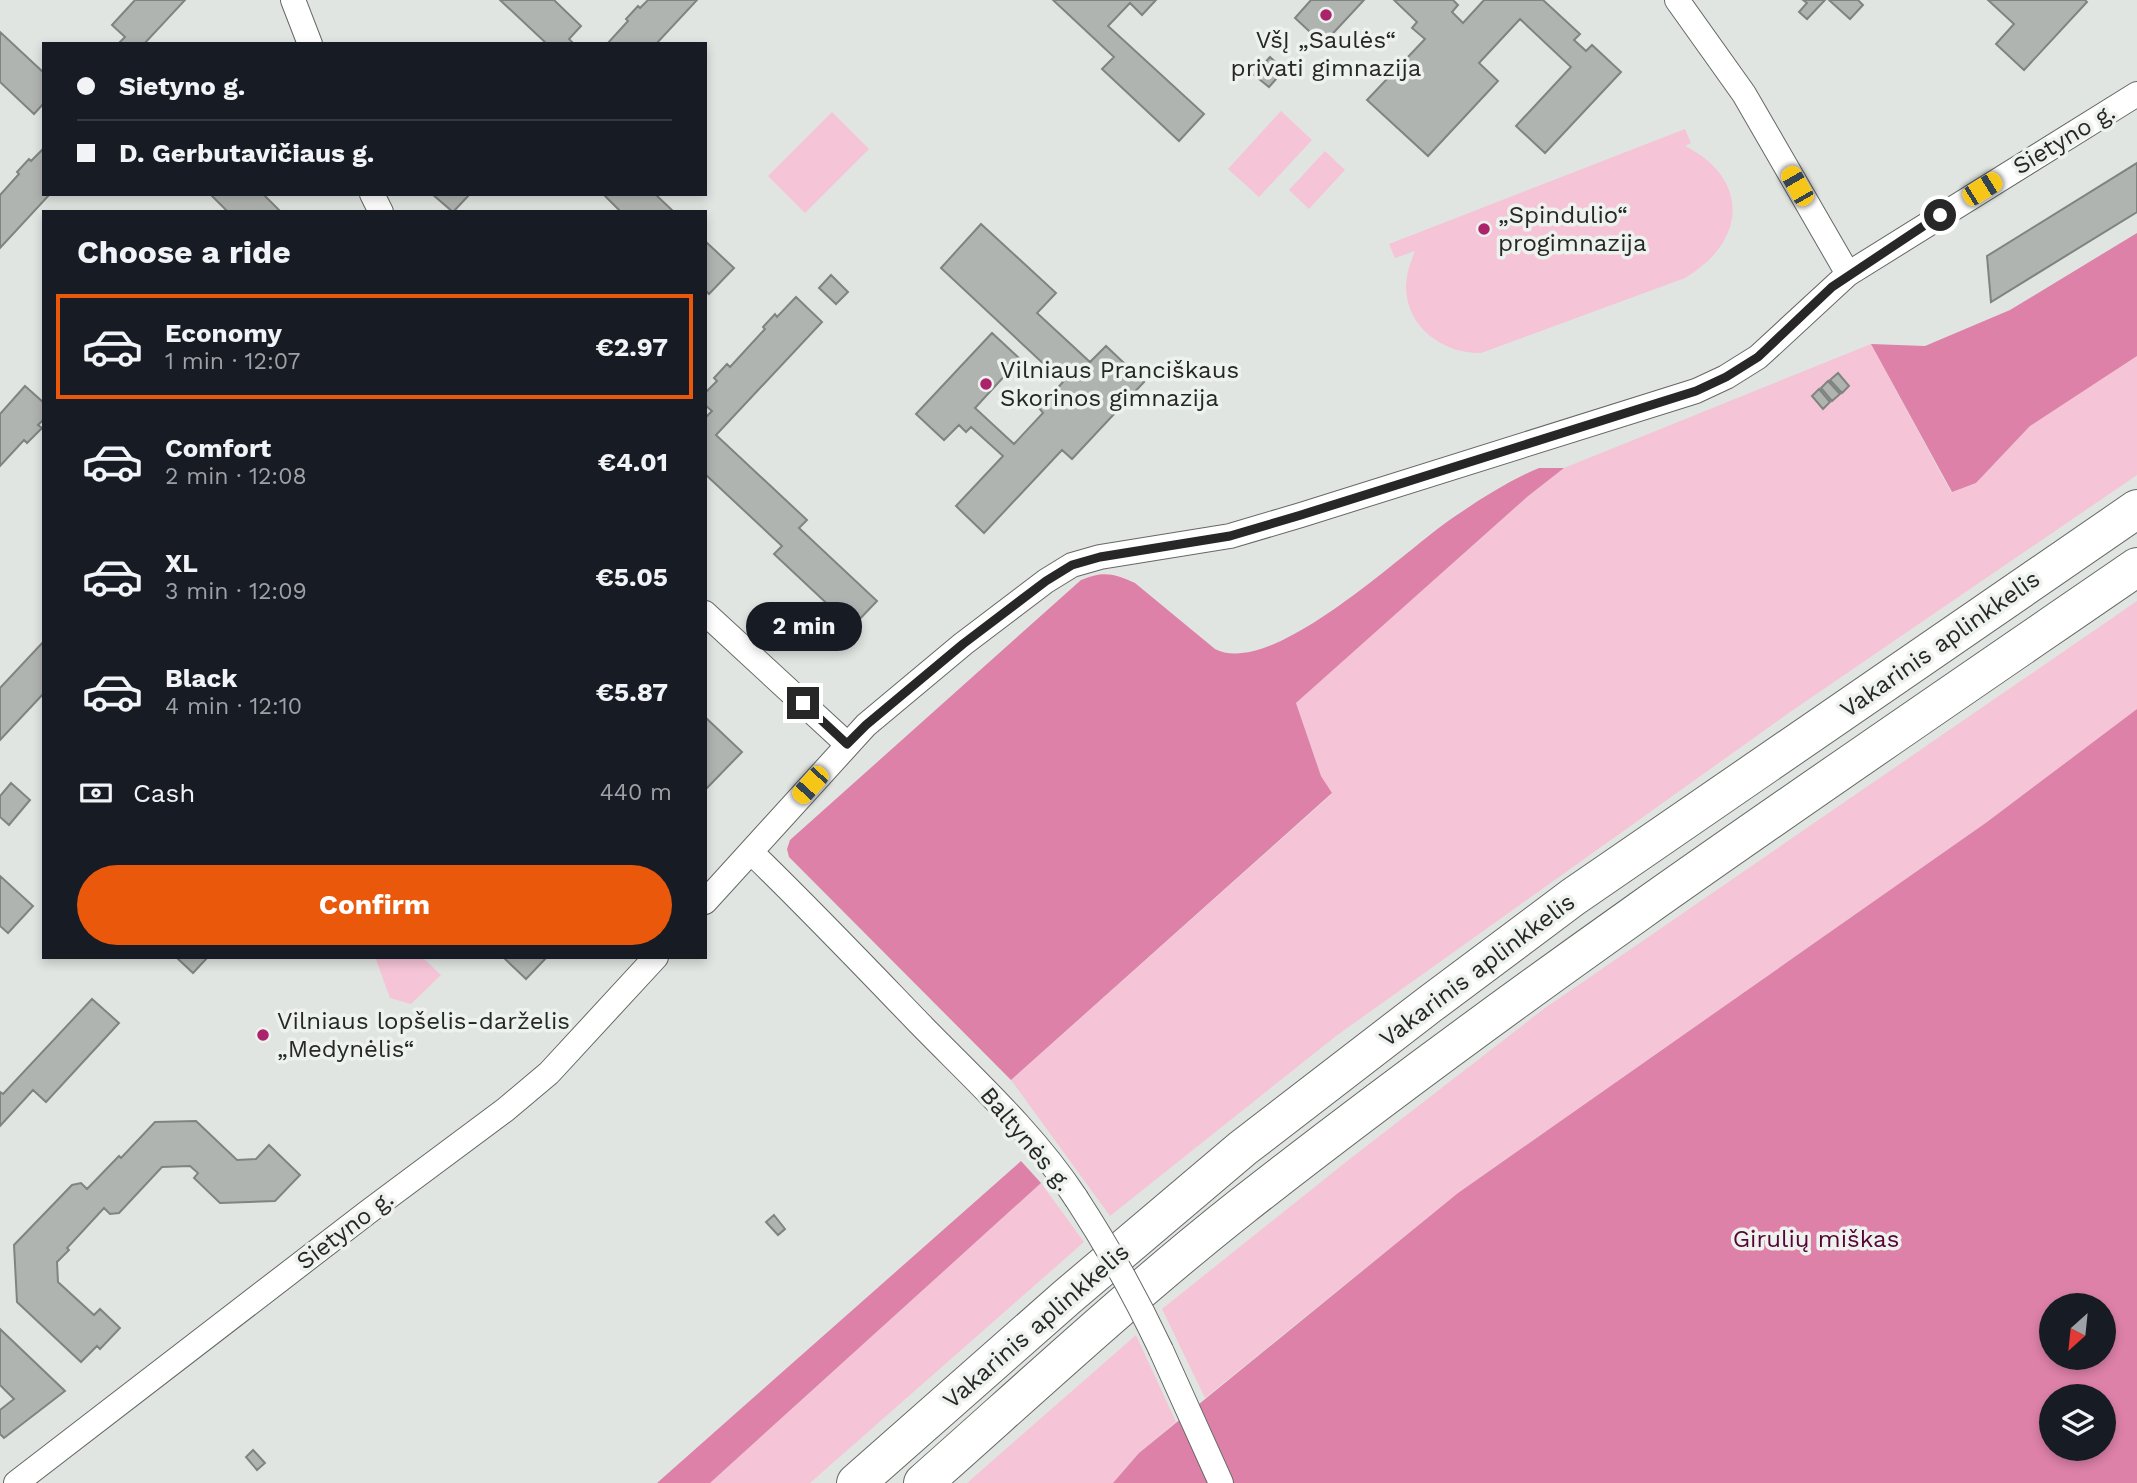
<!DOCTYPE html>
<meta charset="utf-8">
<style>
body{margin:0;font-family:"Work Sans",sans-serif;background:#242831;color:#f1f3f6;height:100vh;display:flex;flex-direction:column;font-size:26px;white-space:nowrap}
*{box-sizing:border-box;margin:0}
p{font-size:23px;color:#9ea1a6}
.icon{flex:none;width:38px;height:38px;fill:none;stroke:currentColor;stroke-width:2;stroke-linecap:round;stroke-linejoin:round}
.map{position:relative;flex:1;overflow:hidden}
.drawer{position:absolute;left:42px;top:210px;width:665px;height:749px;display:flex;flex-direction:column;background:#171b24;border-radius:0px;box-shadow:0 4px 10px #0003}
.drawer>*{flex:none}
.hud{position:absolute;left:42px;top:42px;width:665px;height:154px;border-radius:0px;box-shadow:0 4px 10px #0003;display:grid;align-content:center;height:154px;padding:0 35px;background:#171b24}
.needle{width:46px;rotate:207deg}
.fabs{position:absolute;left:2039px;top:1293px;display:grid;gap:14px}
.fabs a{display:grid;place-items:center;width:77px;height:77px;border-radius:50%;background:#171b24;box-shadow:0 4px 10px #0003;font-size:35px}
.end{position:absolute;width:32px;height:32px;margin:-16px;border:9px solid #262726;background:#fff;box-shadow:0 0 0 4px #fff}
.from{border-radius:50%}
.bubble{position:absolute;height:49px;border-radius:24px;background:#171b24;box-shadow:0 4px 10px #0003;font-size:23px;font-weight:700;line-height:49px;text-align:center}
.car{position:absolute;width:21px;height:42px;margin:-21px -10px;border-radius:9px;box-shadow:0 0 5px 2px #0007;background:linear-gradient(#f5c518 24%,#345 0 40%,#f5c518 0 76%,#345 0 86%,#f5c518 0)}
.hud b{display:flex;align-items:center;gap:24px;height:66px;font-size:26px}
.hud b+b{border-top:2px solid #363941}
.hud i{width:18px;height:18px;background:#f1f3f6}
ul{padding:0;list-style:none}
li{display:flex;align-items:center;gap:21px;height:105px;margin:0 14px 10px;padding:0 21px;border:4px solid transparent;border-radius:0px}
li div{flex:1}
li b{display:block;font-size:26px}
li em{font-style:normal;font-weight:700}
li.selected{border-color:#ea580c}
li>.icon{width:63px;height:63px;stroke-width:1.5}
h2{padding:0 35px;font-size:32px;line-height:84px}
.pay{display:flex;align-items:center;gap:18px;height:77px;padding:0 35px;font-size:26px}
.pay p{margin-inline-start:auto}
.button{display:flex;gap:14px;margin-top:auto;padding:14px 35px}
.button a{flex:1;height:80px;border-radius:42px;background:#ea580c;color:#fff;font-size:28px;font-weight:700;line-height:80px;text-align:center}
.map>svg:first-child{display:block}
.green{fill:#f5c4d7}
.forest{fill:#dd81a8;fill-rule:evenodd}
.building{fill:#b0b4b0;stroke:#808481;stroke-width:2}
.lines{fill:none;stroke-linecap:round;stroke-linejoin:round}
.street-casing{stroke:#656865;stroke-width:26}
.highway-casing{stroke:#656865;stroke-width:40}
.street{stroke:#fff;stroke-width:24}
.highway{stroke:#fff;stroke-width:38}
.street-bridge-casing{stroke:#656865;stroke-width:26;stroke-linecap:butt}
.street-bridge{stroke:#fff;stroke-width:24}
.route{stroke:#262726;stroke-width:9}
.poi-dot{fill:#aa236b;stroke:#eef2ef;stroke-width:2.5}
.labels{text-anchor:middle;stroke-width:7;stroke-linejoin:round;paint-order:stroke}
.poi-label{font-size:24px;fill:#262726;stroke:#eef2ef;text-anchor:start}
.street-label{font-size:24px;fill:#262726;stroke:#eef2ef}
.park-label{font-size:24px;fill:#580333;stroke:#eef2ef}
</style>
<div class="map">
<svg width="2137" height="1483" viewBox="0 0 2137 1483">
<rect width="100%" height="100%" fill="#e1e5e1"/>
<!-- green -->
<path class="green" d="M 1281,111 L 1312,140 L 1259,197 L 1228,169 Z
M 832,112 L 869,149 L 805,213 L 768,176 Z
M 1685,129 L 1691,143 L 1685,146 C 1751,179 1746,242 1685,278 L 1481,353 C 1444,354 1407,328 1406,288 C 1406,275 1410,263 1415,251 L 1395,258 L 1389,244 Z
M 1325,151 L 1345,170 L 1309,209 L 1289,190 Z
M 1871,344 L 1951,492 L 1976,483 L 2030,426 L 2137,356 L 2137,475 L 1793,710 L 1336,1036 L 1110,1216 L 1011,1080 L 1332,794 L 1321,776 L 1296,703 L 1527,497 L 1564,468 Z
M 2137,601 L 2137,709 L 1987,822 L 1458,1193 L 1205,1398 L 1162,1309 L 1351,1158 L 1545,1008 Z
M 375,957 L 422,957 L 441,975 L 411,1004 L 390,998 Z
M 1041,1183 L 1084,1242 L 810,1483 L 710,1483 Z
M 1136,1335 L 1176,1422 L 1139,1453 L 1113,1483 L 967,1483 Z"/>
<!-- forest -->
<path class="forest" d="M 2137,233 L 2137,356 L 2030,426 L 1976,483 L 1952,492 L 1871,344 L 1925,346 L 2010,310 Z
M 1539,468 L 1564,468 L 1527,497 L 1296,703 L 1321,776 L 1332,793 L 1011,1080 L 789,857 L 787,849 L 790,840 L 1081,580 C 1103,571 1113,573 1135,583 L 1215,649 C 1272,679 1403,552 1451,519 C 1479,500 1508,481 1539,468 Z
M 2137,709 L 2137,1483 L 1113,1483 L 1139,1453 L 1458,1193 L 1987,822 ZM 2051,1306 L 2104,1306 L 2104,1358 L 2051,1358 ZM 2051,1396 L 2104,1396 L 2104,1449 L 2051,1449 Z
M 1021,1161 L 1041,1183 L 710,1483 L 657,1483 Z"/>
<!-- building -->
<path class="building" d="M 135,0 L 185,0 L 144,44 L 118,44 L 125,37 L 112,25 Z
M 500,0 L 554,0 L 581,26 L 569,39 L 574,44 L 547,44 Z
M 648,0 L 697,0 L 656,44 L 607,44 L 628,21 L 626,19 L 638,6 L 640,8 Z
M 1053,0 L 1156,0 L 1142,15 L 1130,3 L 1108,26 L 1204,114 L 1179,141 L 1102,69 L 1114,57 Z
M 1311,0 L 1364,0 L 1323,44 L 1295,18 Z
M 1394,0 L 1453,0 L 1458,5 L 1452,12 L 1463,23 L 1484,0 L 1543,0 L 1580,34 L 1574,40 L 1586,51 L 1592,45 L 1621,72 L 1545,153 L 1516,126 L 1571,67 L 1520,19 L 1479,63 L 1498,81 L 1428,156 L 1367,100 L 1425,39 L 1412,28 L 1417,22 Z
M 1803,0 L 1825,0 L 1807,19 L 1799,12 L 1807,3 Z
M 1829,0 L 1858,0 L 1863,5 L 1850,19 Z
M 1988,0 L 2085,0 L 2087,2 L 2024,70 L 1996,44 L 2014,24 Z
M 0,32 L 44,73 L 44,103 L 34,114 L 0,82 Z
M 1270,57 L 1284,70 L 1269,87 L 1254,75 Z
M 44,148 L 44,194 L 50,194 L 0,248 L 0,195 L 19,174 L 17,172 L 29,159 L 31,161 Z
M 2137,163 L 2137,212 L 1991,302 L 1987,256 Z
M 210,194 L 263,194 L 281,212 L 228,212 Z
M 432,194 L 470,194 L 453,212 Z
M 603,194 L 655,194 L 674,212 L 621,212 Z
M 981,224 L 1056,293 L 1037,313 L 1090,362 L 1106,346 L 1144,382 L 1072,459 L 1062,450 L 984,533 L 956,506 L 1003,456 L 971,427 L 966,432 L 959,425 L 944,440 L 916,414 L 992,333 L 1020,359 L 975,408 L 1014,444 L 1043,413 L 1039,408 L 1063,382 L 941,268 Z
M 705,241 L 734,268 L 709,294 L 705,290 Z
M 831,275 L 848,292 L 836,304 L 819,288 Z
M 796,297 L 822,322 L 716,435 L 807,520 L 799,528 L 877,601 L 852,627 L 774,554 L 782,546 L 705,474 L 705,418 L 712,411 L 705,405 L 705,393 L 717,381 L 714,378 L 727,364 L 730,367 L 765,329 L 763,327 L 775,314 L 777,317 Z
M 1838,373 L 1849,386 L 1842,393 L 1830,380 Z
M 1828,381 L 1840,394 L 1832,401 L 1821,388 Z
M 25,386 L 44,403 L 44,419 L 38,425 L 42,428 L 27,443 L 24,440 L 0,466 L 0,414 Z
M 1819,389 L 1830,402 L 1823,409 L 1812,396 Z
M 44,641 L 44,693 L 0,740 L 0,688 Z
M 705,717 L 742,752 L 705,790 Z
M 11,783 L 30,800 L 9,825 L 0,817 L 0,796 Z
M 0,876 L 33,906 L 8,933 L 0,926 Z
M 176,957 L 208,957 L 193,973 Z
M 503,957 L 547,957 L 526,979 Z
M 92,999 L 119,1023 L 46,1102 L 33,1090 L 0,1126 L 0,1092 L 3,1094 Z
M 196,1121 L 237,1160 L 256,1159 L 269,1145 L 300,1175 L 275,1201 L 220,1203 L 194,1178 L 198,1173 L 190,1166 L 162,1167 L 119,1213 L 110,1214 L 104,1208 L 67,1248 L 69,1250 L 57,1262 L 58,1282 L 94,1315 L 100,1309 L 120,1328 L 100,1349 L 97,1346 L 81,1362 L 17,1302 L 14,1245 L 72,1185 L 81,1183 L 87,1189 L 119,1156 L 121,1158 L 155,1122 Z
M 774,1215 L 785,1229 L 778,1235 L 766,1222 Z
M 0,1329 L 65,1391 L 4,1438 L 0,1434 L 0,1410 L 14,1399 L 0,1385 Z
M 253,1450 L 265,1463 L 257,1470 L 246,1457 Z"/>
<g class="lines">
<defs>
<path id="street" d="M 293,0 L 310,44
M 1677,0 L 1744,94 L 1848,274
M 372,194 L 381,212
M 705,613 L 847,744
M 751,852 C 810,909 866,968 923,1027 C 976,1081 1034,1134 1076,1198
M 705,902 L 866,725 L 963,644 L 1046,581 L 1072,565 L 1100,557 L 1230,536 L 1301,515 L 1696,391 L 1726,377 L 1758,357 L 1848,274 L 2137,94
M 1161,1350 L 1221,1483
M 16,1483 L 368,1212 L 505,1110 L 549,1073 L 656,957"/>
<path id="highway" d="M 856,1483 L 1067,1297 L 1243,1148 L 1430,1004 L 1573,897 L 2137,509
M 923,1483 C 1028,1390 1131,1294 1241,1207 C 1530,980 1834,775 2137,567"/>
</defs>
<!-- street casing -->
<use href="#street" class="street-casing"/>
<!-- highway casing -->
<use href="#highway" class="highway-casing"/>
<!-- street -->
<use href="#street" class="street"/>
<!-- highway -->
<use href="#highway" class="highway"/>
<defs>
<path id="street-bridge" d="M 1076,1198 C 1108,1247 1136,1297 1161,1350"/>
</defs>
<!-- street-bridge casing -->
<use href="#street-bridge" class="street-bridge-casing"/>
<!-- street-bridge -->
<use href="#street-bridge" class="street-bridge"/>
</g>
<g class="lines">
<!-- route -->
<path class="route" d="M 803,703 L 847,744 L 866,725 L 963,644 L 1046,581 L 1072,565 L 1100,557 L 1230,536 L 1301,515 L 1696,391 L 1726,377 L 1758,357 L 1832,287 L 1940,215"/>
</g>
<!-- markers -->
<g class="poi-dot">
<circle cx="1326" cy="15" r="7"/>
<circle cx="1484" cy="229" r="7"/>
<circle cx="986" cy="384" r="7"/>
<circle cx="263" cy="1035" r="7"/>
</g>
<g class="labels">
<!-- poi labels -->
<g class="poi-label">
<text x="1326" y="48" text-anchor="middle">VšĮ „Saulės“<tspan x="1326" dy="28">privati gimnazija</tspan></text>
<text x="1498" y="223">„Spindulio“<tspan x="1498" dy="28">progimnazija</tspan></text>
<text x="1000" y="378">Vilniaus Pranciškaus<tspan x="1000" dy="28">Skorinos gimnazija</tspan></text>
<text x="277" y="1029">Vilniaus lopšelis-darželis<tspan x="277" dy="28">„Medynėlis“</tspan></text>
</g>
<!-- street labels -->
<g class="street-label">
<text transform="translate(2064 139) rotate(-31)" y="8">Sietyno g.</text>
<text transform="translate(1940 644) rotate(-35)" y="8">Vakarinis aplinkkelis</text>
<text transform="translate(1477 970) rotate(-37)" y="8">Vakarinis aplinkkelis</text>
<text transform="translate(1026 1139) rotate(50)" y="8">Baltynės g.</text>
<text transform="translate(345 1230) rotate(-37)" y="8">Sietyno g.</text>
<text transform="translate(1036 1326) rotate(-41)" y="8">Vakarinis aplinkkelis</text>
</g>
<!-- park labels -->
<g class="park-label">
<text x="1816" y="1247">Girulių miškas</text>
</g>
</g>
</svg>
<div class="fabs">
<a><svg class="needle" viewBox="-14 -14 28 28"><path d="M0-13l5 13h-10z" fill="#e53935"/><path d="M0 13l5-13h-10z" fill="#9ea1a6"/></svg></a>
<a><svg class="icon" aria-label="layers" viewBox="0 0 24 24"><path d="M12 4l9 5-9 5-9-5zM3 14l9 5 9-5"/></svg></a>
</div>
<i class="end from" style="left:1940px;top:215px"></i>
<i class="end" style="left:803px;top:703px"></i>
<div class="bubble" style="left:746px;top:602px;width:116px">2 min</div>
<i class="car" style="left:1797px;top:186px;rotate:330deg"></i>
<i class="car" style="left:1982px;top:189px;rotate:58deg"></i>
<i class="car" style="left:810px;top:785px;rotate:222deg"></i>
<div class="hud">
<b><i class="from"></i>Sietyno g.</b>
<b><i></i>D. Gerbutavičiaus g.</b>
</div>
<section class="drawer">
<h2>Choose a ride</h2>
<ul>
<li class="selected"><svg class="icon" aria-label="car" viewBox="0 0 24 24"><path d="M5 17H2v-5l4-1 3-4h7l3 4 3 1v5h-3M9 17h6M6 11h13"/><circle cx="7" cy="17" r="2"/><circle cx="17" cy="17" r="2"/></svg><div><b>Economy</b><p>1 min · 12:07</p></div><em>€2.97</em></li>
<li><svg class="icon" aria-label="car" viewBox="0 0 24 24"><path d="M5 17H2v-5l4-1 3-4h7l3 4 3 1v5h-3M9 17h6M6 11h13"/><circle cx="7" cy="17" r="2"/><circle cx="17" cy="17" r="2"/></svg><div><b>Comfort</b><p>2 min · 12:08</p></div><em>€4.01</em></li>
<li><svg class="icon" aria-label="car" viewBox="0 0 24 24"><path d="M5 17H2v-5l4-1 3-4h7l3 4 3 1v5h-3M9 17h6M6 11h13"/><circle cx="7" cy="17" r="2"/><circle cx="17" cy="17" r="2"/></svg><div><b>XL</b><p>3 min · 12:09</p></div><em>€5.05</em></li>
<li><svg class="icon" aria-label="car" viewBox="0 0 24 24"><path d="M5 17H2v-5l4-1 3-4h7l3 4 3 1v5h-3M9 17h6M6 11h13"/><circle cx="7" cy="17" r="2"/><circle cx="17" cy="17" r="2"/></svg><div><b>Black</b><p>4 min · 12:10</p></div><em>€5.87</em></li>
</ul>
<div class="pay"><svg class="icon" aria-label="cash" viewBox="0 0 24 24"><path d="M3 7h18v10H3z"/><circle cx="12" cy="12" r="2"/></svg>Cash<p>440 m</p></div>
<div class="button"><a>Confirm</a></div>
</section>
</div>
